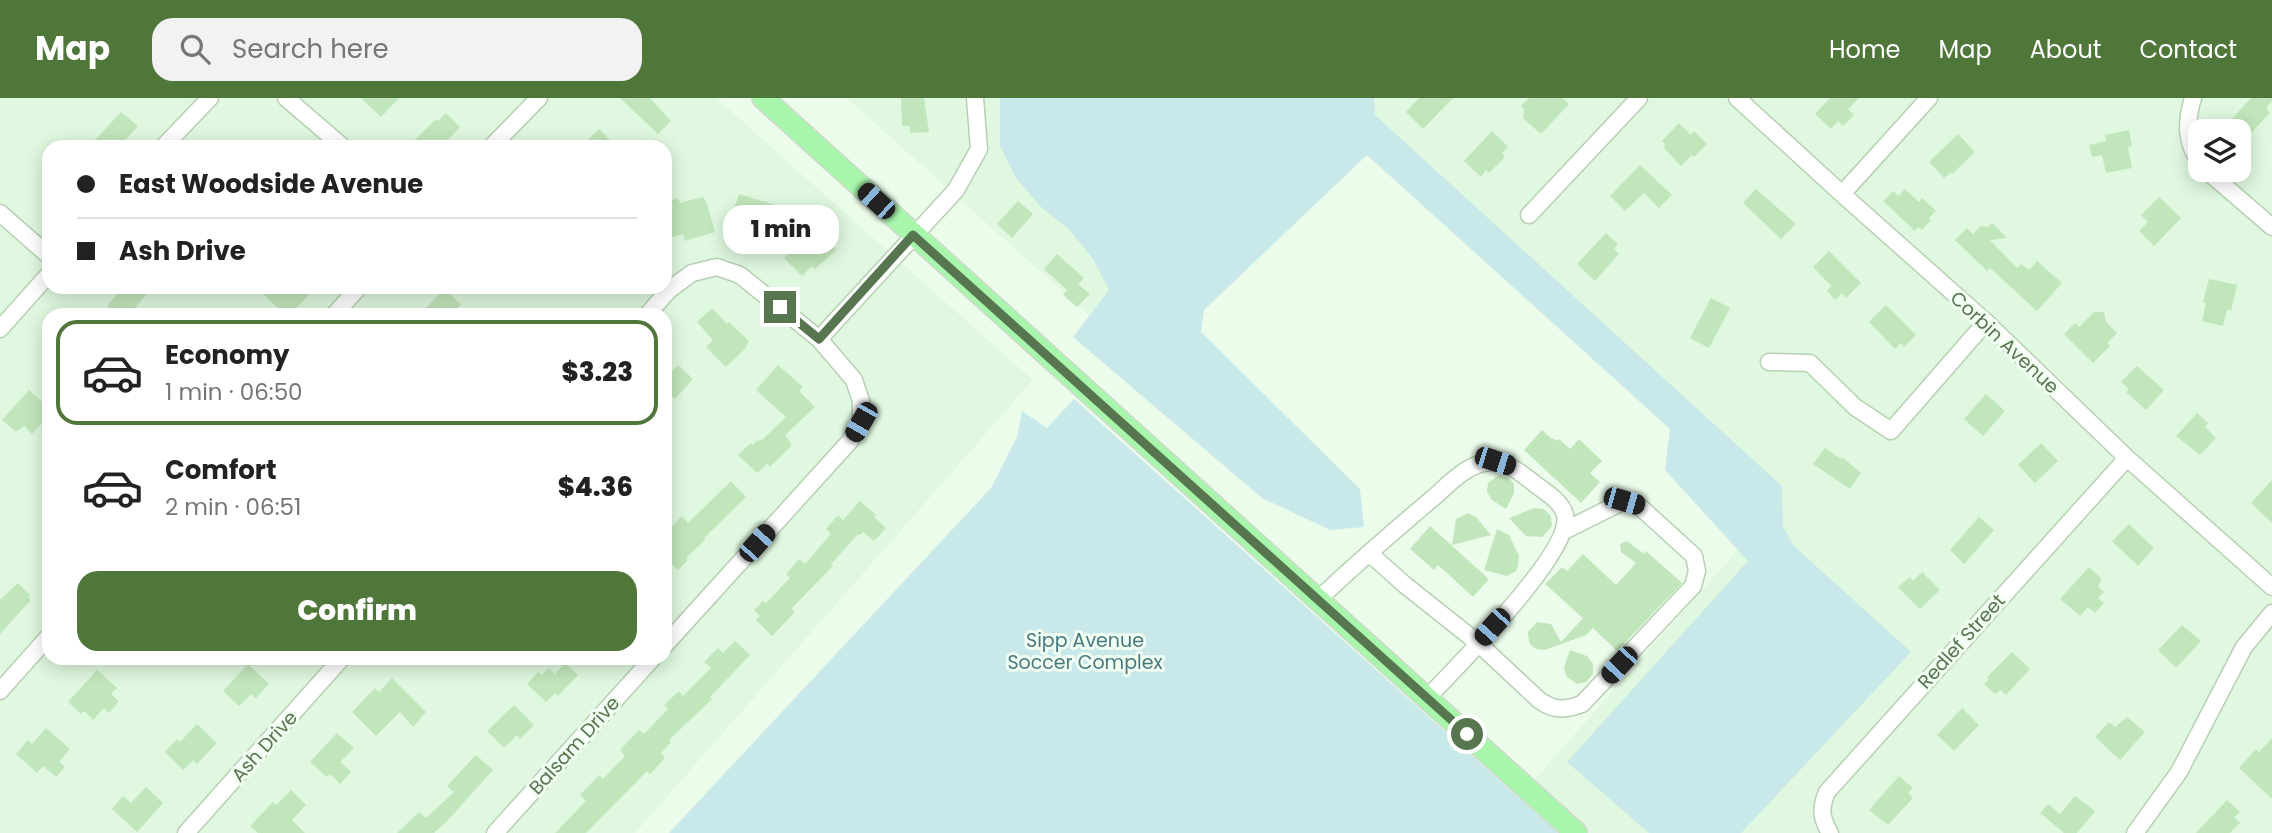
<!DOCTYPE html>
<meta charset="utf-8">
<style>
body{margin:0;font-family:Poppins,sans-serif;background:#f2f2f2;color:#222;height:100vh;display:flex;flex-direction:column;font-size:26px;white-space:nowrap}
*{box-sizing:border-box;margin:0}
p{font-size:23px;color:#767676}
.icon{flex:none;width:38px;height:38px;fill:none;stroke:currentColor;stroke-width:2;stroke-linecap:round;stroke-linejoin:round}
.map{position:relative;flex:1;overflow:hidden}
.drawer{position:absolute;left:42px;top:210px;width:630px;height:357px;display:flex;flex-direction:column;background:#fff;border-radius:21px;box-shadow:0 4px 18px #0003}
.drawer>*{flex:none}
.top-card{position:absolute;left:42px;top:42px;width:630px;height:154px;border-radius:21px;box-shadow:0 4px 18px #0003;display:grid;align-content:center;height:154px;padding:0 35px;background:#fff}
.buttons{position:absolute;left:2188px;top:21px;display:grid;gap:14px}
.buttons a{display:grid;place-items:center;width:63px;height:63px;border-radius:14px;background:#fff;box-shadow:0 4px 18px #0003;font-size:35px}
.end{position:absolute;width:32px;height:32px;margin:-16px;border:9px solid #57764f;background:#fff;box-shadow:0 0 0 4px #fff}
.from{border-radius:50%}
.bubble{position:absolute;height:49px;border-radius:21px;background:#fff;box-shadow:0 4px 18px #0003;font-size:23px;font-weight:800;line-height:49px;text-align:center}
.car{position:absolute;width:21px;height:42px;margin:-21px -10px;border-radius:9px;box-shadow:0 0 5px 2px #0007;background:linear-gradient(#222 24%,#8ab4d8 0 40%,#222 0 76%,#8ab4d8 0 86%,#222 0)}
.top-card b{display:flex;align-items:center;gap:24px;height:66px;font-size:26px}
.top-card b+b{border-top:2px solid #e0e0e0}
.top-card i{width:18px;height:18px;background:#222}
ul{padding:12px 0 0;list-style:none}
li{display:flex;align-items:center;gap:21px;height:105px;margin:0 14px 10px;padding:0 21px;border:4px solid transparent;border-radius:21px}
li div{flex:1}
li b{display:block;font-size:26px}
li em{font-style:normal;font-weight:800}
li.on{border-color:#4f773a}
li>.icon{width:63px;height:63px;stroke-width:1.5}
.action{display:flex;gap:14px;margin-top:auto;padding:14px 35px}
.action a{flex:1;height:80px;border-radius:21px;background:#4f773a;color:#fff;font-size:28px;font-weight:800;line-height:80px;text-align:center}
header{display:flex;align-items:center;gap:42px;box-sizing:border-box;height:98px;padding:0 35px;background:#4f773a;color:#fff}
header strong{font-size:33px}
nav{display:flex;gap:38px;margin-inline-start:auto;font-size:24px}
.search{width:490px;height:63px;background:#f2f2f2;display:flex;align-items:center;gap:18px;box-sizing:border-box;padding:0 24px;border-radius:21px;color:#767676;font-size:26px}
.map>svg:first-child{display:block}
.residential{fill:#dff8df;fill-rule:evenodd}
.green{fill:#c9e8e9}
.building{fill:#c2e6bb}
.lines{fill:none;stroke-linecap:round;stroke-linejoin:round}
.minor-casing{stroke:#b7d0b3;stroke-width:19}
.major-casing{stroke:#d0d9ce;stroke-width:24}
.minor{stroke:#fff;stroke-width:16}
.major{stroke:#a8f6ac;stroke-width:21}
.route{stroke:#57764f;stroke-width:9}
.labels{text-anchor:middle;stroke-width:6;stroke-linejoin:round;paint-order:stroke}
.street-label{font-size:19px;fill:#57764f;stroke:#f1fef2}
.park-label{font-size:19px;fill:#4a7a80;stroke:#f1fef2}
</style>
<header>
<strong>Map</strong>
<div class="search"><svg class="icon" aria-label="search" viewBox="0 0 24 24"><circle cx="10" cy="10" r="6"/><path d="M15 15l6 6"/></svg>Search here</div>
<nav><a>Home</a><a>Map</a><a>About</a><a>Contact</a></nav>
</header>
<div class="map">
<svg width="2272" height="735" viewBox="0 0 2272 735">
<rect width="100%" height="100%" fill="#ebfceb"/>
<!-- residential -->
<path class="residential" d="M 0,0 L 716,0 L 1033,282 L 635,735 L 0,735 ZM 49,49 L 665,49 L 665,189 L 49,189 ZM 49,217 L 665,217 L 665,560 L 49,560 Z
M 847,0 L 2272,0 L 2272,735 L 1577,735 L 1527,690 L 1782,402 L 1348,1 L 1109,235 ZM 2200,33 L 2238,33 L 2238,72 L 2200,72 Z"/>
<!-- green -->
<path class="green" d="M 1000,0 L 1374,0 L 1375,17 L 1782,388 L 1783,429 L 1794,448 L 1911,554 L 1741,735 L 1649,735 L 1567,664 L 1748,463 L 1665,372 L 1670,331 L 1367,57 L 1204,212 L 1201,234 L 1360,391 L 1364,429 L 1330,432 L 1262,400 L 1073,239 L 1109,192 L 1093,161 L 1068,130 L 1042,110 L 1016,80 L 1000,48 Z
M 1074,301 L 1558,735 L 669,735 L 991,390 L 1017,339 L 1022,313 L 1047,330 Z"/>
<!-- building -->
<path class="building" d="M 361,0 L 399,0 L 381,19 Z
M 620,0 L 650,0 L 671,23 L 658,36 Z
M 901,0 L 924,0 L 929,34 L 910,35 L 910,28 L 902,28 Z
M 1419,0 L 1453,0 L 1423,31 L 1406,14 Z
M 1529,0 L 1563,0 L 1569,6 L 1541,36 L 1523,20 L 1524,11 L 1521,8 Z
M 1830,0 L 1859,0 L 1848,11 L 1854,17 L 1843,28 L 1838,23 L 1831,31 L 1815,16 Z
M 2251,0 L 2272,0 L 2272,3 L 2266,10 L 2270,15 L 2246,40 L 2229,24 Z
M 121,14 L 138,28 L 119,49 L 101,49 L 94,43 Z
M 446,15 L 460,29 L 441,49 L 408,49 L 436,21 L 438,23 Z
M 1679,25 L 1691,37 L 1694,33 L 1707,46 L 1694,59 L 1692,57 L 1681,68 L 1664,50 L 1665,46 L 1662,43 Z
M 599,31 L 617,49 L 580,49 Z
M 2129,32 L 2132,48 L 2128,49 L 2132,70 L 2106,75 L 2102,57 L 2092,59 L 2089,47 L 2106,43 L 2105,37 Z
M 1492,33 L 1508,49 L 1502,55 L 1505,59 L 1489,75 L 1486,72 L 1481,79 L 1464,63 Z
M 1958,36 L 1975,54 L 1952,76 L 1951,74 L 1944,80 L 1929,64 Z
M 1640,67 L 1672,97 L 1659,110 L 1644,95 L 1625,113 L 1610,98 Z
M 1756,91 L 1796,126 L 1781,141 L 1743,105 Z
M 1905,91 L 1919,104 L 1922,100 L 1936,113 L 1929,120 L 1931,122 L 1922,132 L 1918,129 L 1915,133 L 1883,103 L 1893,93 L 1898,98 Z
M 739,96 L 778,108 L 772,129 L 732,117 Z
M 702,99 L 704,100 L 708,109 L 715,134 L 685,143 L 683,136 L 670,140 L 665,122 L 665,104 L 678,100 L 680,105 Z
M 2159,99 L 2181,120 L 2154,148 L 2139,133 L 2148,124 L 2141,117 Z
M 1018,103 L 1033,116 L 1012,140 L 997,126 Z
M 1992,125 L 2007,140 L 1990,142 L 2017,170 L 2021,166 L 2029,172 L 2037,163 L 2062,185 L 2037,213 L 1990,170 L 1987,173 L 1955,142 L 1967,130 L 1973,136 L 1981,128 L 1988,129 Z
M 1606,135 L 1618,146 L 1614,151 L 1619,156 L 1595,183 L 1577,166 Z
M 799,138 L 812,150 L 824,139 L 836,152 L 815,171 L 812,168 L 802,178 L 784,160 L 792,152 L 789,148 Z
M 1829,153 L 1861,185 L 1846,200 L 1842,195 L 1835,202 L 1827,193 L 1831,188 L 1813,169 Z
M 1057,156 L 1084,180 L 1078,186 L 1090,196 L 1077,209 L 1063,197 L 1067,192 L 1044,171 Z
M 2209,181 L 2237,187 L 2231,213 L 2227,211 L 2223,228 L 2202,223 L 2206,205 L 2203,204 Z
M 123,189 L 153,189 L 135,210 L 143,217 L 117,217 L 107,208 Z
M 271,189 L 316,189 L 290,217 L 285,217 L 264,197 Z
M 444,191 L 461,206 L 452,217 L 419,217 Z
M 1711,200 L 1730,210 L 1709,250 L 1690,240 Z
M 1886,207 L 1916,237 L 1904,249 L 1901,245 L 1895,251 L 1869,224 Z
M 712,210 L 727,226 L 729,224 L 749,243 L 745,251 L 726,269 L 706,249 L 713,242 L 697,224 Z
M 2094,214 L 2104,214 L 2106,224 L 2117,235 L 2107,245 L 2110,248 L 2093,265 L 2064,236 L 2075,225 L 2079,229 Z
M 678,267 L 693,281 L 675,301 L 665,292 L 665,280 Z
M 778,267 L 803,289 L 799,293 L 815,309 L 785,337 L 792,347 L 770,369 L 767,366 L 757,375 L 738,357 L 751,345 L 753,347 L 756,343 L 762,342 L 786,319 L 756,292 Z
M 2137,268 L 2164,292 L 2146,312 L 2126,294 L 2129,291 L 2121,284 Z
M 29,292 L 49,310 L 49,317 L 32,336 L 24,328 L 16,334 L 2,322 Z
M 1986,296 L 2005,313 L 1983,338 L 1964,321 Z
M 2197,315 L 2208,325 L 2205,329 L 2216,340 L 2200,357 L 2176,338 Z
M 1542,332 L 1552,341 L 1553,340 L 1557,343 L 1559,341 L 1570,351 L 1579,341 L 1602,363 L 1590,375 L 1600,384 L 1581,405 L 1524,352 Z
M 2041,345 L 2058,363 L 2035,385 L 2018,367 Z
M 1825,350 L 1841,361 L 1842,359 L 1861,375 L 1850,391 L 1813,366 Z
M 1499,377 L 1509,380 L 1514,386 L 1514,395 L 1506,411 L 1492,402 L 1487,394 L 1488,385 Z
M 2272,382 L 2272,425 L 2251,405 Z
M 731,383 L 746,399 L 704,440 L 705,442 L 686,460 L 688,462 L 678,472 L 665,459 L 665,435 L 682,418 L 688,425 Z
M 860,403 L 876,417 L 874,419 L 886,430 L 874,443 L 863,434 L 860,437 L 858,436 L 831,466 L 833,468 L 791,511 L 795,514 L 772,538 L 756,522 L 760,518 L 754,512 L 763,503 L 766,505 L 790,480 L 786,476 L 799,461 L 805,466 L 831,436 L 826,431 L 838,417 L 843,422 Z
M 1534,410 L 1544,411 L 1551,418 L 1552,428 L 1542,439 L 1526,438 L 1509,420 Z
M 1468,415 L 1476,419 L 1491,437 L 1452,447 L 1456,421 Z
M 1979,419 L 1994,432 L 1964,466 L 1950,452 Z
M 2129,426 L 2154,450 L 2138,468 L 2112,443 Z
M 1430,428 L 1489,481 L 1473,499 L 1438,467 L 1434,472 L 1410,451 Z
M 1497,431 L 1509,437 L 1519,458 L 1518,468 L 1516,473 L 1507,478 L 1484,472 Z
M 1627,443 L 1644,456 L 1646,453 L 1682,485 L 1617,553 L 1593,530 L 1586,537 L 1545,552 L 1536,551 L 1532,548 L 1529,544 L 1528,534 L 1537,524 L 1551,526 L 1561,544 L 1583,520 L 1545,486 L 1562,469 L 1567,473 L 1583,456 L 1616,487 L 1636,465 L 1621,454 L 1620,446 Z
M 2089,469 L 2102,481 L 2098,489 L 2104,494 L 2098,500 L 2104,505 L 2095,515 L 2088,509 L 2080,518 L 2060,501 Z
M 1922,474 L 1940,492 L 1920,511 L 1898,489 L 1910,479 L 1913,483 Z
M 18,485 L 30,497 L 28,499 L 31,502 L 0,536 L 0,502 Z
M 2182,527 L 2201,543 L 2176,570 L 2158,552 Z
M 735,543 L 750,557 L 710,599 L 712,601 L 669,642 L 671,644 L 661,655 L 665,660 L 650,676 L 647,673 L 586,735 L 555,735 L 586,703 L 580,697 L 599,677 L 603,681 L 625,658 L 620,652 L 639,632 L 644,636 L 668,611 L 664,607 L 679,593 L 683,598 L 711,570 L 704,564 L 718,550 L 723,555 Z
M 1570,552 L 1587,558 L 1593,566 L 1593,576 L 1586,584 L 1577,586 L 1566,578 L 1564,569 Z
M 2012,554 L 2030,571 L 2006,597 L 2001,592 L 1995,596 L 1984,586 L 1989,581 L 1987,579 Z
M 565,565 L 578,577 L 558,598 L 555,595 L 546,604 L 527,586 L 538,574 L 542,577 L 549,570 L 555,576 Z
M 248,566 L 269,586 L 256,600 L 251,596 L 239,608 L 223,593 Z
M 97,572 L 117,590 L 111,596 L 119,603 L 109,615 L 104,610 L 93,622 L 84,613 L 81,616 L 68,604 Z
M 392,580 L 426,614 L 413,629 L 400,614 L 376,638 L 352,614 L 375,590 L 379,594 Z
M 514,607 L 534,627 L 520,641 L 517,637 L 504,650 L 487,633 Z
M 1962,610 L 1979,627 L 1954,653 L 1937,637 Z
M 2127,619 L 2145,634 L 2120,662 L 2095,639 L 2109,624 L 2115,629 Z
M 197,626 L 217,645 L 197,666 L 193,662 L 183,672 L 165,654 L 177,641 L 180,644 Z
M 46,630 L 70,651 L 59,664 L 65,669 L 56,679 L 43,668 L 37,675 L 16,656 L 28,642 L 32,646 Z
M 337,635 L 354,650 L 340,664 L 351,674 L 340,686 L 330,676 L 327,679 L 310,664 Z
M 2272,640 L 2272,701 L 2239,670 L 2256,651 L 2259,654 Z
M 476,657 L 493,672 L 449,721 L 434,735 L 397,735 L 419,714 L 426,720 L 454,694 L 447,688 Z
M 1899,678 L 1913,690 L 1908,695 L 1913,700 L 1888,727 L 1869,712 Z
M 146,689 L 163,705 L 137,734 L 112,711 L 123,698 L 131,705 Z
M 291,692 L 306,707 L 292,722 L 305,735 L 258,735 L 250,728 L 273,704 L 276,707 Z
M 2075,698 L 2095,713 L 2077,735 L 2064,735 L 2040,715 L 2048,706 L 2060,716 Z
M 2227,702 L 2240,714 L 2234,719 L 2240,725 L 2230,735 L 2196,735 Z"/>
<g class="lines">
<defs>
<path id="minor" d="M 286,0 L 343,49
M 1737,0 L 1842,96 L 1986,224 L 2127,360 L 2272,489
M 2193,0 C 2186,23 2185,44 2200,64
M 163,49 L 210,0
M 491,49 L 539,0
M 2206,72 L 2272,129
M 1842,96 L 1929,0
M 0,115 L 49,158
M 1529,117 L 1639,0
M 334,217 L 359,189
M 647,217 L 669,192 L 692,175 L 717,169 L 740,177 L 819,241 L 854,282 L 861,303 L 861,324 L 850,343 L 665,547
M 0,231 L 49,176
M 819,241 L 956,92 L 979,51 L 975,0
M 1769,264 L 1810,265 L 1855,309 L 1891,333 L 1986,224
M 1369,455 L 1405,487 L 1478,545 L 1539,602 C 1554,613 1565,612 1582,606 L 1693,488 L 1697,473 L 1694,458 L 1638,407 L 1624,403 L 1564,433
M 1318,502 C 1355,466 1394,433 1433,400 C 1447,388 1462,371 1480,366 C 1503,359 1519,373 1536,387 C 1546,394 1562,404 1565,417 C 1573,453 1454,572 1427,600
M 0,593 L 49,538
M 186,735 L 342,560
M 495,735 L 653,560
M 1830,735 C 1821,720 1820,710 1827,694 L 2127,360
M 2135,735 L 2179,674 L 2244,549 L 2272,515"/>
<path id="major" d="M 763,0 L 1576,735"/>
</defs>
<!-- minor casing -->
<use href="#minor" class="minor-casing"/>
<!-- major casing -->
<use href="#major" class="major-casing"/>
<!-- minor -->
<use href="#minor" class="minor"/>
<!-- major -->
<use href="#major" class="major"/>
</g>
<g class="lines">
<!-- route -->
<path class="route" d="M 780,209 L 819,241 L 913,137 L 1467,636"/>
</g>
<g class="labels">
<!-- street labels -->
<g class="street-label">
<text transform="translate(2005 244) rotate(43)" y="7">Corbin Avenue</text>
<text transform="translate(1961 543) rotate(-48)" y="7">Redlef Street</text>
<text transform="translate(574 647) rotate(-48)" y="7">Balsam Drive</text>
<text transform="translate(264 648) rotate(-48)" y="7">Ash Drive</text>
</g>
<!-- park labels -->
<g class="park-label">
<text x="1085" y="549">Sipp Avenue<tspan x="1085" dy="22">Soccer Complex</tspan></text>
</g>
</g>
</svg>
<div class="buttons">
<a><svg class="icon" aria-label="layers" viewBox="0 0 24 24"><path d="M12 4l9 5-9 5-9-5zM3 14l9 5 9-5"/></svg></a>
</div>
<i class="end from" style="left:1467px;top:636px"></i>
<i class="end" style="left:780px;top:209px"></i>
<div class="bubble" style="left:723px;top:107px;width:116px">1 min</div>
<i class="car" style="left:876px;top:103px;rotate:312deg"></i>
<i class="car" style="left:861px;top:324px;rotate:210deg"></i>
<i class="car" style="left:1495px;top:363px;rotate:108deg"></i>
<i class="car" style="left:1624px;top:403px;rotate:106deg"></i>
<i class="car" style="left:757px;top:445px;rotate:42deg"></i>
<i class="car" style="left:1492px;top:529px;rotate:222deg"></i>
<i class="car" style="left:1619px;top:567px;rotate:223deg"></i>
<div class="top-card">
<b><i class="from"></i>East Woodside Avenue</b>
<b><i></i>Ash Drive</b>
</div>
<section class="drawer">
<ul>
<li class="on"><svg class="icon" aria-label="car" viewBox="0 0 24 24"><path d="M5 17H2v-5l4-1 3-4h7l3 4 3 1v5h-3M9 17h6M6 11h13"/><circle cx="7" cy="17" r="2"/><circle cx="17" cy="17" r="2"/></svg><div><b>Economy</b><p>1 min · 06:50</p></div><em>$3.23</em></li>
<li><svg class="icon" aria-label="car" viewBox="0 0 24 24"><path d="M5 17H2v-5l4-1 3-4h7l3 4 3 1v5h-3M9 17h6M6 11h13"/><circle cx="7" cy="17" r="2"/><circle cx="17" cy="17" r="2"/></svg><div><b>Comfort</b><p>2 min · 06:51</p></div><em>$4.36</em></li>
</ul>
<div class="action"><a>Confirm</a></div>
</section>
</div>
